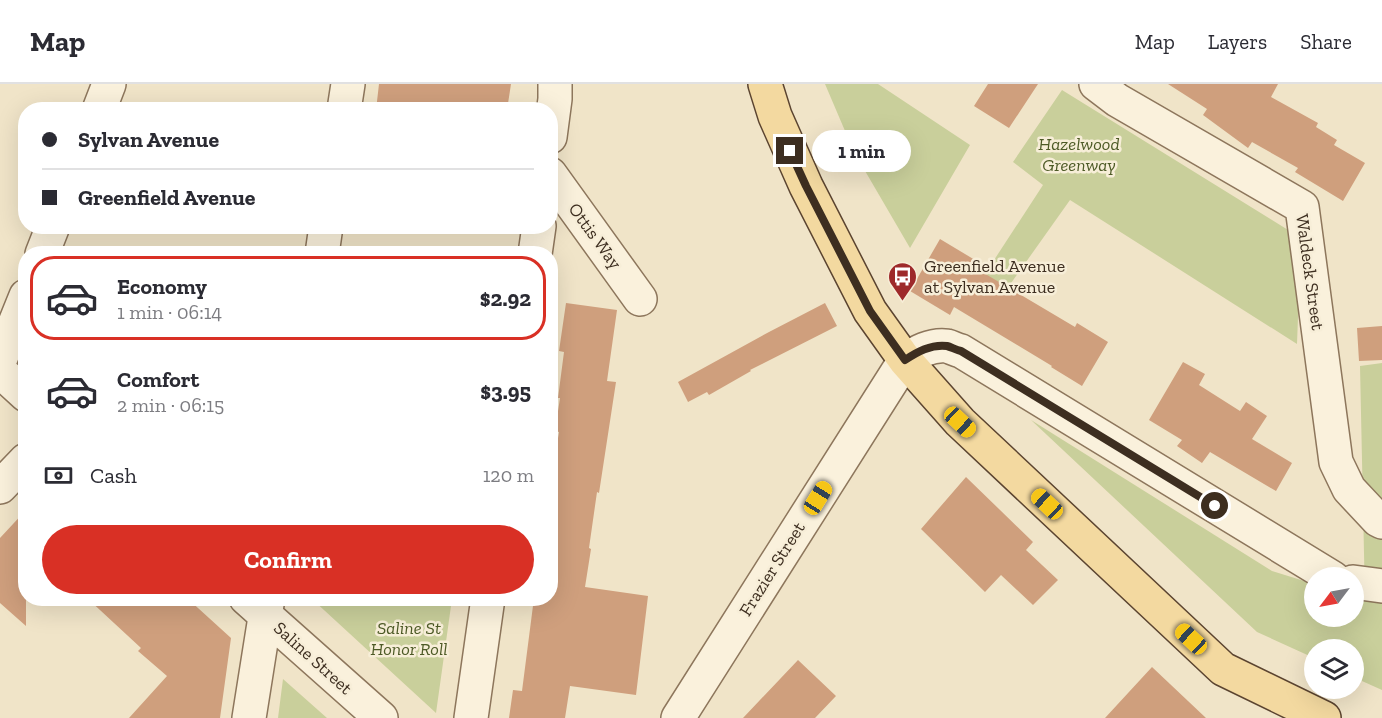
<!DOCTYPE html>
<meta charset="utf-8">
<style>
body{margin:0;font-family:"Zilla Slab",serif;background:#f7f7f7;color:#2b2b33;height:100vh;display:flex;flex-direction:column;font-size:22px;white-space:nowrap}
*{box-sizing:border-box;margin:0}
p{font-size:20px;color:#7c7c81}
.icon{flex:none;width:33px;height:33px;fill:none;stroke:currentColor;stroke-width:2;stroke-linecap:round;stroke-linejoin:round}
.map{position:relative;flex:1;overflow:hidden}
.panel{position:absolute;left:18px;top:162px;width:540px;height:360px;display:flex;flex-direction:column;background:#fff;border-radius:24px;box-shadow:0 6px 24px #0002}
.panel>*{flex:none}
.hud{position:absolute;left:18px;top:18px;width:540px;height:132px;border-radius:24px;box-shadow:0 6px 24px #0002;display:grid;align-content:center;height:132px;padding:0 24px;background:#fff}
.needle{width:39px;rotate:238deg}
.controls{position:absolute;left:1304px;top:483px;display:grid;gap:12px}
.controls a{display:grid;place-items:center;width:60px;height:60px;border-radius:50%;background:#fff;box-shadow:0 6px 24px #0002;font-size:30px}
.end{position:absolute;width:27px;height:27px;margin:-14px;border:8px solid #3d2e20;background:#fff;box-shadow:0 0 0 3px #fff}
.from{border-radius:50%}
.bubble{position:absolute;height:42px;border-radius:21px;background:#fff;box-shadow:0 6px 24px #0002;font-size:20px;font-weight:700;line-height:42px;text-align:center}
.car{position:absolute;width:18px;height:36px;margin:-18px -9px;border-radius:8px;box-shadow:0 0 4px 2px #0007;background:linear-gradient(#f5c518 24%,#345 0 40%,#f5c518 0 76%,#345 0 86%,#f5c518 0)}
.hud b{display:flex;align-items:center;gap:21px;height:57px;font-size:22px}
.hud b+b{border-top:2px solid #e1e1e2}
.hud i{width:15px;height:15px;background:#2b2b33}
ul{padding:10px 0 0;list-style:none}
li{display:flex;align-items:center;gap:18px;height:84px;margin:0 12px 9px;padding:0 12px;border:3px solid transparent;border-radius:24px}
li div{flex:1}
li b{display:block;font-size:22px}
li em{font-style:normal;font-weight:700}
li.current{border-color:#d93025}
li>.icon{width:54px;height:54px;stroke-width:1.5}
.pay{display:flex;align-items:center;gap:15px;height:66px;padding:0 24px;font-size:22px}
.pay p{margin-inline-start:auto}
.action{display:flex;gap:12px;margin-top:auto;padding:12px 24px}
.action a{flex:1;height:69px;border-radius:36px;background:#d93025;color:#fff;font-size:24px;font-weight:700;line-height:69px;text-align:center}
header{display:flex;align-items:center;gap:36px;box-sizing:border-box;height:84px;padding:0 30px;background:#fff;border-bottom:2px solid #e1e1e2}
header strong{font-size:28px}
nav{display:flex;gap:33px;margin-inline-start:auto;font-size:21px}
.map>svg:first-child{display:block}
.green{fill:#c9cf9b}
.building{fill:#cf9f7d}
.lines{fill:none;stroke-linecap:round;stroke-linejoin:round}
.minor-casing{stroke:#8d765c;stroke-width:36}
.major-casing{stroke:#5b4430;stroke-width:36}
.minor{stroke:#faf1dc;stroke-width:33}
.major{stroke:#f3d9a0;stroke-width:33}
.route{stroke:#3d2e20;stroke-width:8}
.labels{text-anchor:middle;stroke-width:5;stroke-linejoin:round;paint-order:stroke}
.park-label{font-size:18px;font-style:italic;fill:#4d5a26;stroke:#f7eed8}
.street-label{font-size:18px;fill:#3d2e20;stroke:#f7eed8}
.poi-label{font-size:18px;fill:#3d2e20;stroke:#f7eed8;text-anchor:start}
</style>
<header>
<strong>Map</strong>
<nav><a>Map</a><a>Layers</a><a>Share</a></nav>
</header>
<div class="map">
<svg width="1382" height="634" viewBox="0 0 1382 634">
<rect width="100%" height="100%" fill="#f0e4c8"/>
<!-- green -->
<path class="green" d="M 825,0 L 878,0 L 970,61 L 910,164 L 854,68 Z
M 1062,6 L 1301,154 L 1297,260 L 1070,116 L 987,233 L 966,219 L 1043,101 L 1013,78 Z
M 1382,279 L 1382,606 L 1353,593 L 1353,566 L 1314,566 L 1314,574 L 1257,548 L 1031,336 L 1272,487 L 1314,500 L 1314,532 L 1353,532 L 1353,513 L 1365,516 L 1360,282 Z
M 395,515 L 451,522 L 436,629 L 312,515 Z
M 283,595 L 327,634 L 278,634 Z"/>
<!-- building -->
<path class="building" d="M 379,0 L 511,0 L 507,26 L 376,26 Z
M 988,0 L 1038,0 L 1009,44 L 974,22 Z
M 1168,0 L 1278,0 L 1271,13 L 1318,39 L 1316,43 L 1337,56 L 1334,61 L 1365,79 L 1343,117 L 1295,88 L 1298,84 L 1252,58 L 1248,64 L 1203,31 L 1207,25 Z
M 940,155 L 980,179 L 977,185 L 1075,243 L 1077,239 L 1108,258 L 1082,302 L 1051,283 L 1052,282 L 954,223 L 950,231 L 910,207 Z
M 566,219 L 617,226 L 607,297 L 616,298 L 599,409 L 597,408 L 589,464 L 591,465 L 585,503 L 648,512 L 636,611 L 570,602 L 565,634 L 509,634 L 513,606 L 522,607 L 534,514 L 550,514 L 550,404 L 559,348 L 555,347 L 560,314 L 558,314 L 564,268 L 559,267 Z
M 825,219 L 837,242 L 750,286 L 751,287 L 709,311 L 707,308 L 688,318 L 678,298 L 769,248 Z
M 1382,242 L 1382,276 L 1359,277 L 1357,244 Z
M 1183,278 L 1205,290 L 1199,301 L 1240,327 L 1246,318 L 1267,332 L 1252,355 L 1292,379 L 1276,407 L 1210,368 L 1202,379 L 1177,362 L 1182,356 L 1149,336 Z
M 966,393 L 1033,458 L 1026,466 L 1058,496 L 1033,521 L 1001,491 L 985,508 L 921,445 Z
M 26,426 L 26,542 L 0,519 L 0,454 Z
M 87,514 L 187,514 L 231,554 L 220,634 L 129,634 L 167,592 L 138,567 L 141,564 Z
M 798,576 L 836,612 L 815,634 L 743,634 Z
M 1152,583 L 1206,634 L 1105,634 Z"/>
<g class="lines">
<defs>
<path id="minor" d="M 1096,0 L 1117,16 L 1302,123 L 1336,378 L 1349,405 L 1378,436 L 1382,438
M 99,26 L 109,0
M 344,26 L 348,0
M 550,53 L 555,15 L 555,0
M 550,90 L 640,215
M 42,170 L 53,142
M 322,170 L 326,142
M 535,170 L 539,142
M 0,276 L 26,212
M 0,287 L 26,311
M 0,403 L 26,376
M 1353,498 L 1382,502
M 246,514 L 381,634
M 249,634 L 268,514
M 471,634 L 488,514
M 678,634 L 905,276 C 917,268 931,260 947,262 C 951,263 956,266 961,267 L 1333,494"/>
<path id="major" d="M 765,0 L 775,32 L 806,102 L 870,227 L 905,276 L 960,338 L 1223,585 L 1324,634"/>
</defs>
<!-- minor casing -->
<use href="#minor" class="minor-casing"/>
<!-- major casing -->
<use href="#major" class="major-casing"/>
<!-- minor -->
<use href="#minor" class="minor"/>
<!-- major -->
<use href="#major" class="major"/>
</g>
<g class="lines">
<!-- route -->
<path class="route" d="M 790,67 L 806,102 L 870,227 L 905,276 C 917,268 931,260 947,262 C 951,263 956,266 961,267 L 1215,422"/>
</g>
<!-- icons -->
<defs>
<symbol id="bus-pin" viewBox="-11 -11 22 30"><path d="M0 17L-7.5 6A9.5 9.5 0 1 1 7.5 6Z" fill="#9e2a2b" stroke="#f7eed8"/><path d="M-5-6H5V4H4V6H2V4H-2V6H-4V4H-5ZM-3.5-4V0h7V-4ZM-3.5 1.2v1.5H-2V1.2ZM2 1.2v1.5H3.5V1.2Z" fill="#fff"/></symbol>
</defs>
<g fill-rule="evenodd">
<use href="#bus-pin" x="886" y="176" width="33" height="45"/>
</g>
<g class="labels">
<!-- park labels -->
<g class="park-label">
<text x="1079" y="66">Hazelwood<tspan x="1079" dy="21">Greenway</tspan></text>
<text x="409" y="550">Saline St<tspan x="409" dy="21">Honor Roll</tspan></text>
</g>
<!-- street labels -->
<g class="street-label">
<text transform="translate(595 152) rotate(54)" y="6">Ottis Way</text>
<text transform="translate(1310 188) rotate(82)" y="6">Waldeck Street</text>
<text transform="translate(772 485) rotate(-58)" y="6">Frazier Street</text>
<text transform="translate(313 574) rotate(42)" y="6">Saline Street</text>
</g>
<!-- poi labels -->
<g class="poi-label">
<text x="924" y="188">Greenfield Avenue<tspan x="924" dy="21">at Sylvan Avenue</tspan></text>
</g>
</g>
</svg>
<div class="controls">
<a><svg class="needle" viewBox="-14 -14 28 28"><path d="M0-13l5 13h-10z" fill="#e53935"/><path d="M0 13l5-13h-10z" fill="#7c7c81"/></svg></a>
<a><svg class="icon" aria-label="layers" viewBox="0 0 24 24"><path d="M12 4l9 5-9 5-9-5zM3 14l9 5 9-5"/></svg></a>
</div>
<i class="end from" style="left:1215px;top:422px"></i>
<i class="end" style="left:790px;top:67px"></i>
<div class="bubble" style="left:812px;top:46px;width:99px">1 min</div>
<i class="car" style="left:960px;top:338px;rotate:133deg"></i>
<i class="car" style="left:818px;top:414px;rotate:32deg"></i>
<i class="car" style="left:1047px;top:420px;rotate:313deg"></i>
<i class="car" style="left:1191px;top:555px;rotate:313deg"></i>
<div class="hud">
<b><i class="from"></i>Sylvan Avenue</b>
<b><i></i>Greenfield Avenue</b>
</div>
<section class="panel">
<ul>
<li class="current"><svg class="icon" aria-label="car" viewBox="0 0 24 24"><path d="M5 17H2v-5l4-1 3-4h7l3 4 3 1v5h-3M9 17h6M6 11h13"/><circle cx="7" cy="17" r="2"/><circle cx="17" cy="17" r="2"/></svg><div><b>Economy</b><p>1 min · 06:14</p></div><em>$2.92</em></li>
<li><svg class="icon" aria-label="car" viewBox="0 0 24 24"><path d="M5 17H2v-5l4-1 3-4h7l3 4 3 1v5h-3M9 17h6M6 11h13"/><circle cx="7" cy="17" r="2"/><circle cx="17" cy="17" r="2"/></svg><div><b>Comfort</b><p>2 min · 06:15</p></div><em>$3.95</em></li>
</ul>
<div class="pay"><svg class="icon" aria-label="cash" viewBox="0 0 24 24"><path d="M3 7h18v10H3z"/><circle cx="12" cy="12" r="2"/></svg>Cash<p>120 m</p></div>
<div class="action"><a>Confirm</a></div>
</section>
</div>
